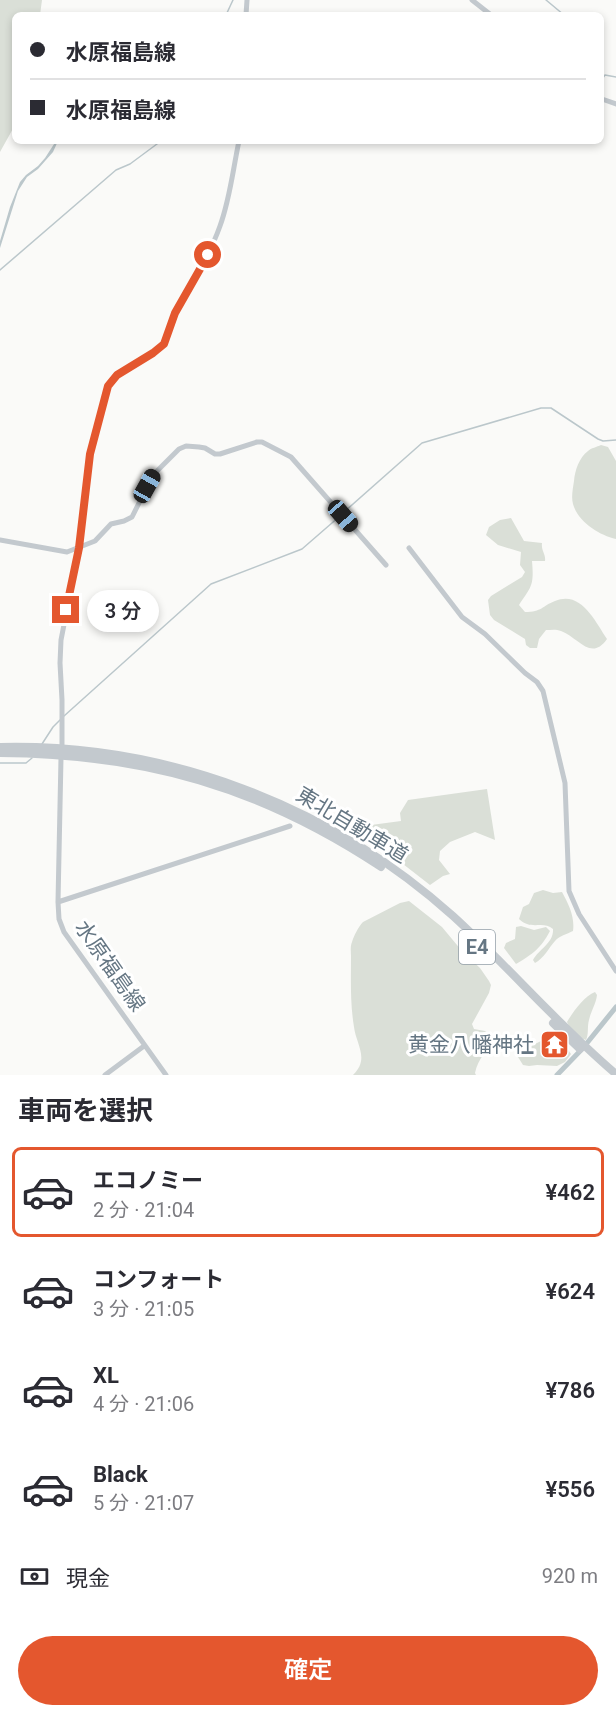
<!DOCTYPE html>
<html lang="ja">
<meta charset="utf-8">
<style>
body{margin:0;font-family:Roboto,"Noto Sans JP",sans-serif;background:#f2f2f3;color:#2b2b33;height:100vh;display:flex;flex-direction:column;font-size:22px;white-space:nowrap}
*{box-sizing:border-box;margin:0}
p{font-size:20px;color:#7c7c81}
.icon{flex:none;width:33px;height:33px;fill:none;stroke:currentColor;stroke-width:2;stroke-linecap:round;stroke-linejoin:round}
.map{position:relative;height:1075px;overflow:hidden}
.panel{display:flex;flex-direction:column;background:#fff;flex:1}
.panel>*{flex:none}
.guide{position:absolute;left:12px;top:12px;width:592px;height:132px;border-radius:9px;box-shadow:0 3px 9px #0003;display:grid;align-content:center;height:132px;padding:0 18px;background:#fff}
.end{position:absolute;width:27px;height:27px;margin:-14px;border:8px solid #e4572e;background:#fff;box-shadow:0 0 0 3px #fff}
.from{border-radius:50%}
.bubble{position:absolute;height:42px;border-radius:21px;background:#fff;box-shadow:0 3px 9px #0003;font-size:20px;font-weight:600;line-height:42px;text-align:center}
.car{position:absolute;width:18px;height:36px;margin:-18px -9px;border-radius:8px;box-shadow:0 0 4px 2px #0007;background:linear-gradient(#222 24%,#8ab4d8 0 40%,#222 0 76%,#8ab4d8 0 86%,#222 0)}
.guide b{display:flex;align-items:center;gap:21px;height:57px;font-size:22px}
.guide b+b{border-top:2px solid #e1e1e2}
.guide i{width:15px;height:15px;background:#2b2b33}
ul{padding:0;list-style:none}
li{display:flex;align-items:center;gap:18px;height:90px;margin:0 12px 9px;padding:0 6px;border:3px solid transparent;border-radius:9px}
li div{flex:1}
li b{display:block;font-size:22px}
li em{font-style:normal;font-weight:600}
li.selected{border-color:#e4572e}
li>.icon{width:54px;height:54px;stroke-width:1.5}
h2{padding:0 18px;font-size:27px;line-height:72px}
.pay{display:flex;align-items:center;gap:15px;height:66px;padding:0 18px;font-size:22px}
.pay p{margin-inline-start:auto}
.primary-button{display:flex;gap:12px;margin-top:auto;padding:12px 18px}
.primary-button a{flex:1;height:69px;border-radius:36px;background:#e4572e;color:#fff;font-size:24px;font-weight:600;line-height:69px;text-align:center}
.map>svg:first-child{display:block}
.green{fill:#dadfd7}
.water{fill:#bbc7cb}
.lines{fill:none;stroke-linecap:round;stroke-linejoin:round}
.stream{stroke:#bbc7cb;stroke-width:1.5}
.river{stroke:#bbc7cb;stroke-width:5}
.secondary{stroke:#c3c9ce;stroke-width:5}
.highway{stroke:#c3c9ce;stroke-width:8}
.route{stroke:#e4572e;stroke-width:8}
.labels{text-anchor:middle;stroke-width:6;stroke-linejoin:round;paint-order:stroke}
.shield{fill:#fff;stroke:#939fa8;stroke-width:1.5}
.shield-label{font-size:20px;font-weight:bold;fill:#657683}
.street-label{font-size:21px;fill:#657683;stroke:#fff}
.poi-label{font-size:21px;fill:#657683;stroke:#fff;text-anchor:end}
</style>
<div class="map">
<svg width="616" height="1075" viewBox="0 0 616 1075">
<rect width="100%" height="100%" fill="#fafaf8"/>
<!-- green -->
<path class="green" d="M 0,0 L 42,0 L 40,15 L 15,15 L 15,125 L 0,152 Z
M 601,445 L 608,447 L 616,461 L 616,539 C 599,535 578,522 573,504 C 571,497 573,488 574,481 C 575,470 579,458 588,451 C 591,448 597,447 601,445 Z
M 511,518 L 524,541 L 542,543 C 541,551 546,554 545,561 L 532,561 C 534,585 532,586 519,605 L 525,612 C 542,612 542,606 555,601 C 581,590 595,621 607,639 C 591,662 578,637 561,631 C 556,629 551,630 546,630 L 539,639 L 537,648 L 530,648 L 526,645 L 525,639 L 494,620 L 490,615 L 488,600 L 491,596 L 522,577 L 525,572 L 520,565 L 521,552 L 498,545 L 486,535 L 489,527 L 500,520 Z
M 487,789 L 495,840 L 475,832 L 450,842 L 440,851 L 439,860 L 450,874 L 443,876 L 430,885 L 385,850 L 374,845 L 364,838 L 362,829 L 371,828 L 371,825 L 401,821 L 400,813 L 408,800 Z
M 543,890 L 553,893 L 562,892 C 569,905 575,917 573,931 C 567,934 559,936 555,941 C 548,949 544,958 535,963 L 533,960 C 539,949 554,943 553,929 C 543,920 531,931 519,919 L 523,907 L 529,904 L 534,893 Z
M 409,901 L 442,927 L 462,951 L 480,968 L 489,981 L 491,985 L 489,993 L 472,1024 L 474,1029 L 485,1031 L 492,1038 C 488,1051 478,1058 475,1073 L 476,1075 L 353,1075 C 370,1059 356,1044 354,1027 C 350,1003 351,980 351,956 C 351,952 350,947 352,942 C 354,936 358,927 363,922 L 400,903 Z
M 521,926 L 534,930 L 546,927 L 550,931 C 541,948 533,954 516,964 L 504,948 L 506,943 L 515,939 L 516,927 Z
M 595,992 L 597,995 C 596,1004 591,1011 589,1020 C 587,1027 589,1034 586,1040 C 578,1037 570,1029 567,1022 C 573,1012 584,996 595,992 Z
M 551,1036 L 555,1036 L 562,1041 L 571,1054 L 565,1062 L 557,1066 L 537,1065 L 529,1066 L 523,1065 L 518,1057 L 521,1051 Z"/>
<!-- water -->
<path class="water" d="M 56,141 L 58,141 L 53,152 L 38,169 L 27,177 L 18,191 L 0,248 L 0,241 L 10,207 L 20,182 L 26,175 L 38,166 L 45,158 Z"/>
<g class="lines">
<!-- stream -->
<path class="stream" d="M 546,0 L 564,15
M 226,15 L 233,0
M 602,79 L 605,75 L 616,77
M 0,270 L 116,170 L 130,164 L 161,141
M 344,512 L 422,443 L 541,408 L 551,408 L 598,439 L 603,441 L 616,440
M 64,716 L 211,584 L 302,549 L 340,516
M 42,744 L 53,727 L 60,720
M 0,763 L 26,763 L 32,758"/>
<!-- river -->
<path class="river" d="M 557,1075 L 583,1048 L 616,1007"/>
<!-- secondary -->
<path class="secondary" d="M 472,0 L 491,15
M 246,15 L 247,0
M 602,99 L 616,104
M 0,540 L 67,552 L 95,541 L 111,524 L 124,521 L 132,517 L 153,475 L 179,449 L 186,446 L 199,447 L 205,448 L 215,454 L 220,454 L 257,442 L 262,442 L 291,457 L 386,565
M 409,548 L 462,617 L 485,634 L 525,673 L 537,682 L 543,691 L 565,783 L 569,891 L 579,914 L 616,971
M 62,747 L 62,700 L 60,663 L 61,640 L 79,548 L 90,454 L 105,394 C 113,367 146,365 163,345 C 168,339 171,321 176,311 C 191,283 209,257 220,226 C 230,199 233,169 239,141
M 61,758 L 58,902 L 59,919 L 64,932 L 166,1075
M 58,902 L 290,826
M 105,1075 L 144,1046"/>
<!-- highway -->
<path class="highway" d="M 0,747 C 167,743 329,805 453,916 C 509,967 558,1025 616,1074
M 0,753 C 145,754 260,787 381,867
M 553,1023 L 580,1049"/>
</g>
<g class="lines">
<!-- route -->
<path class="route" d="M 66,610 L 79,548 L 90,454 L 108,386 L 117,375 L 153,353 L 164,344 L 175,313 L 208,255"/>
</g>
<!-- icons -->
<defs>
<symbol id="temple-square" viewBox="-11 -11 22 22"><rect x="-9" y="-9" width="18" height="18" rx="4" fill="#e4572e" stroke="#fff"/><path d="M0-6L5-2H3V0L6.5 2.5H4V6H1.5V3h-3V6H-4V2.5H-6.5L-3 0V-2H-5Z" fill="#fff"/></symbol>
</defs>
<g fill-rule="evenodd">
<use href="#temple-square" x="538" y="1028" width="33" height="33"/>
</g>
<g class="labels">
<!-- shield labels -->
<rect class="shield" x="459" y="930" width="36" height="34" rx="4.5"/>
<g class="shield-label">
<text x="477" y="954">E4</text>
</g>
<!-- street labels -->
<g class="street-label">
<text transform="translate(352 825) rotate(31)" y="7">東北自動車道</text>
<text transform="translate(110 966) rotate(55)" y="7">水原福島線</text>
</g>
<!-- poi labels -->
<g class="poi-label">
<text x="534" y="1052">黄金八幡神社</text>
</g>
</g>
</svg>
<i class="end from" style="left:208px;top:255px"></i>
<i class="end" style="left:66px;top:610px"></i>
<div class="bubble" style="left:87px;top:590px;width:72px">3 分</div>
<i class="car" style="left:147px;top:486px;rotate:29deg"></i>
<i class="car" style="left:343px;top:516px;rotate:139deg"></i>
<div class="guide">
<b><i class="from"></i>水原福島線</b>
<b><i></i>水原福島線</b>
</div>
</div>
<section class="panel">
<h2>車両を選択</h2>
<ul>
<li class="selected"><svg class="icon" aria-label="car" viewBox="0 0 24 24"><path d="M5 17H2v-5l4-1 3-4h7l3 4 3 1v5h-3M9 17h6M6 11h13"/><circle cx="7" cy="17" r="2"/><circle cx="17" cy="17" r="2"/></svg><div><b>エコノミー</b><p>2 分 · 21:04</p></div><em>¥462</em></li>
<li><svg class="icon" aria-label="car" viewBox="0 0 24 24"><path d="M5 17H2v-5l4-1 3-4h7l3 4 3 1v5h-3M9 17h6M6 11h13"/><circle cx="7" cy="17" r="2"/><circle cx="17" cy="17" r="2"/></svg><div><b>コンフォート</b><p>3 分 · 21:05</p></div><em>¥624</em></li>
<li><svg class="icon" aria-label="car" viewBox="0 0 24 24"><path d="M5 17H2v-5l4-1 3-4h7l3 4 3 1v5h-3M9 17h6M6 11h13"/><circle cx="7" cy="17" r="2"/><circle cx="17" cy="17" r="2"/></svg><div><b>XL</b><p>4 分 · 21:06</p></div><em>¥786</em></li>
<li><svg class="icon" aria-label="car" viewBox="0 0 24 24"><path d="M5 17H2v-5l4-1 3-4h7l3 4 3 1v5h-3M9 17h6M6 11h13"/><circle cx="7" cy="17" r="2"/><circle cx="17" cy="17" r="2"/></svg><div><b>Black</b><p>5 分 · 21:07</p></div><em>¥556</em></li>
</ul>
<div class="pay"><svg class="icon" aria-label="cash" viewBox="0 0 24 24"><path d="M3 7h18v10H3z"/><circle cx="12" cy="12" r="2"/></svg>現金<p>920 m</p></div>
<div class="primary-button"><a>確定</a></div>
</section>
